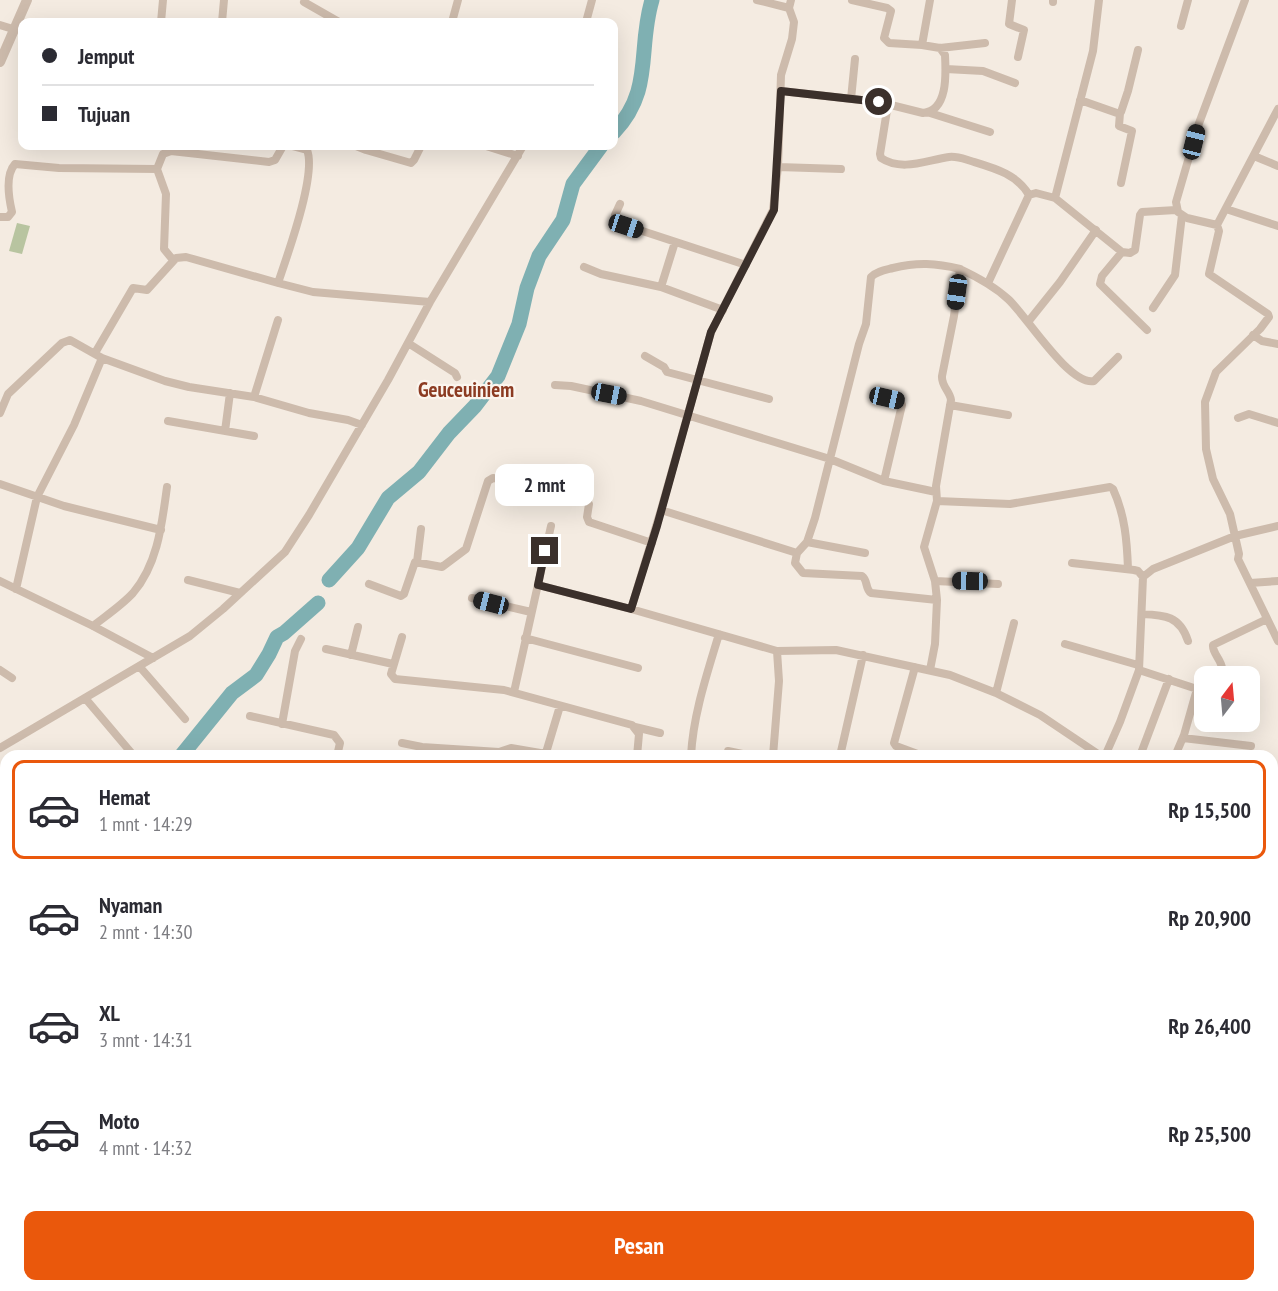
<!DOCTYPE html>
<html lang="id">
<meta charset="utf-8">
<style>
body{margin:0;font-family:"PT Sans Narrow",sans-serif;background:#f7f7f7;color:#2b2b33;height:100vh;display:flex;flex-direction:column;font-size:22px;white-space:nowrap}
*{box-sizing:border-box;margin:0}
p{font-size:20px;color:#7c7c81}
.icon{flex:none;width:33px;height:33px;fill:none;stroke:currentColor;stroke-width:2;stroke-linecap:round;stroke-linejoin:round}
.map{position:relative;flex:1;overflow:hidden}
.details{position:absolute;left:0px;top:750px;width:1278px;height:542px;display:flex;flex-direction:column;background:#fff;border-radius:18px 18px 0 0;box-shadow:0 6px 24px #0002}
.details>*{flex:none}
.hud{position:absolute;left:18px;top:18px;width:600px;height:132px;border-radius:12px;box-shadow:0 6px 24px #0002;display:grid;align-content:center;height:132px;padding:0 24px;background:#fff}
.needle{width:39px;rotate:16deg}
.controls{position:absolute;left:1194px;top:666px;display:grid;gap:12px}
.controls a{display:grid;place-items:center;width:66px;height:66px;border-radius:12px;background:#fff;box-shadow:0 6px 24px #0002;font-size:30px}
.end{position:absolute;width:27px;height:27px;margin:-14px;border:8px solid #3b302b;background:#fff;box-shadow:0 0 0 3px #fff}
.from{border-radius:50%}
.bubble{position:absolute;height:42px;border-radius:12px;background:#fff;box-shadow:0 6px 24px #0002;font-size:20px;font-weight:700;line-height:42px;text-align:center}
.car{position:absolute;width:18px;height:36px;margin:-18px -9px;border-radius:8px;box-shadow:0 0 4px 2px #0007;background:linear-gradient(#222 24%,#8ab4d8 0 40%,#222 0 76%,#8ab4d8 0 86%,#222 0)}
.hud b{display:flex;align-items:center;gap:21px;height:57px;font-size:22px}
.hud b+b{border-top:2px solid #e1e1e2}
.hud i{width:15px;height:15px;background:#2b2b33}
ul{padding:10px 0 0;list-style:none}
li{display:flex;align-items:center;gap:18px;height:99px;margin:0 12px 9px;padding:0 12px;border:3px solid transparent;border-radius:12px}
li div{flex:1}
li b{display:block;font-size:22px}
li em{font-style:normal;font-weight:700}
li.active{border-color:#ea580c}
li>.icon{width:54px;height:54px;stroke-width:1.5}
.button{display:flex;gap:12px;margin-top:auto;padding:12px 24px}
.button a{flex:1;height:69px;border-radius:12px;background:#ea580c;color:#fff;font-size:24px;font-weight:700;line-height:69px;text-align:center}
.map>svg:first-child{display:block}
.green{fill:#b8c4a0}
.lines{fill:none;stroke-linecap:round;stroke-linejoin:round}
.river{stroke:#7fb0b2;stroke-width:15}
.minor{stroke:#cdbbac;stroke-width:8}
.tertiary{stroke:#cdbbac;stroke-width:10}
.trunk{stroke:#6c584f;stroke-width:14}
.route{stroke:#3b302b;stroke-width:8}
.labels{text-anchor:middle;stroke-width:4.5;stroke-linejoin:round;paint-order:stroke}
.quarter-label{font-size:21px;font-weight:bold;fill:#8c3b22;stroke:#fbf5ee}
</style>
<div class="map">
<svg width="1278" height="1291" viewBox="0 0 1278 1291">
<rect width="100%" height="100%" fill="#f4ebe1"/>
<!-- green -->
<path class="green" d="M 17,223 L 30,226 L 22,254 L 9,251 Z"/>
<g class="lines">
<!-- river -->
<path class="river" d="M 614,132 C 654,90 637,50 652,0
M 329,580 L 358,548 L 388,498 L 419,472 L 449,433 L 475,406 L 498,376 L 519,324 L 527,288 L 539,256 L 563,220 L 573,184 L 601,146
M 181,756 L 232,693 L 256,675 L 269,654 L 277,637 L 284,633 L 318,603
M 0,902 L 6,900"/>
<!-- minor -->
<path class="minor" d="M 757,0 L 789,8
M 852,0 L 887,8 L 891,11 L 884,38 L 889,43 L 922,45 L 940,48 L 985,43
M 1012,0 L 1009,24 L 1024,30 L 1018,57
M 1245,0 L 1198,126 L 1176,202 L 1178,212 L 1187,218 L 1217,225 L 1278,109
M 304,2 L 339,22
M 1053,2 L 1053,0
M 161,22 L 163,0
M 222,22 L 224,0
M 452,22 L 458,0
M 586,22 L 592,0
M 0,25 L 13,29
M 1181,26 L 1188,0
M 922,45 L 930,0
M 946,69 L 983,71 L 1015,83
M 781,91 L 879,102 L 923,113 C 948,111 946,74 945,55 L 940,48
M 851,99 L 855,59
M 1080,100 L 1117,113 L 1121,112 L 1128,91 L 1138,50
M 888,104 L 880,154 L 881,158 C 902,172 927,160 949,157 C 957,156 964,159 971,161 C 994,168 1017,174 1029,195
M 930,113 L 990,132
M 1120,113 L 1119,126 L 1132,131 L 1121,183
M 292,146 L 307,150 C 317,174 287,256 278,283 L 313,292 L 430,302
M 356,146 L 366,150 L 411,163 L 414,160 L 421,146
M 486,146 L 518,156
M 1254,156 L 1278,166
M 778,167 L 841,169
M 157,169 L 166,194 L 164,249 L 173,260
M 1055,198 L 1093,51 L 1099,0
M 620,204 L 615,215 L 618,223 L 746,265
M 1226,209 L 1278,226
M 0,217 L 8,217 L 12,212 C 9,199 5,175 15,164 L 59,168 L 157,169 L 163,154 L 171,151 L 269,162 L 275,160 L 283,146
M 1217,225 L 1219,231 L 1209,274 L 1268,314 L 1269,317 L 1260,329 L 1216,372 L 1205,402 L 1206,449 L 1213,479 L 1230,514 L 1239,554 L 1238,559 L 1278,641
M 1122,252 L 1130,253 L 1135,250 L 1140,215 L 1142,212 L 1176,210
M 584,267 L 601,274 L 661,287 L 723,310
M 988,283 L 1029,195 L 1036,193 L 1055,198 L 1122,252 L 1102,276 L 1100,284 L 1147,330
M 661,287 L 675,242
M 1153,308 L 1175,275 L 1182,215
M 1028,322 L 1060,282 L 1096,230
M 1253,335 L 1262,341 L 1278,344
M 408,343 L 455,373 L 457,377
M 95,353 L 133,288 L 147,290 L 176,258 L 186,257 L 278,283
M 645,356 L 664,367 L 667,372 L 769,399
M 555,385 L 571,386 L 641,401 L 830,459 L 884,481 L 936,492
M 874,395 L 900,400 L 902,405 L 884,481
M 254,397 L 278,320
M 950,405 L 1008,415
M 0,413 L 8,394 L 62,343 L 70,340 L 102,358 L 165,381 L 189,387 L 254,397 L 309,413 L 348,420 L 362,425
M 1238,418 L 1249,414 L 1278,423
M 168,421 L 254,436
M 225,431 L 230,393
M 0,484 L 64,506 L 161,530
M 937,501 L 1010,504 L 1110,487 L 1113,489 C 1125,515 1127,541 1128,569
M 661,510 L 797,553 L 807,542 L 815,518 L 859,344 L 866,324 L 871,277 C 877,271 885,270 893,268 C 917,262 936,263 960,269
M 807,542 L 865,553
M 797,553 L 795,563 L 803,573 L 862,576 C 868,580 865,589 871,593 L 937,600
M 417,562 L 421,529
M 1072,563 L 1134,570 L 1138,571 L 1143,577 L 1139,670 L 1120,722 L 1105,756
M 1143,577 L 1153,569 L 1235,536 L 1278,526
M 188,580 L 240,593
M 0,581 L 93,626 L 153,658
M 935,581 L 998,584
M 1250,583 L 1278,581
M 369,584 L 401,596 L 404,594 L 415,562 L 442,567 L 466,549 L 488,481 L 493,478 L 534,484 L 585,499 L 589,504 L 587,517 L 589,522 L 652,543
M 538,585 L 631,609 L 777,651 L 836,650 L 950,675 L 996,693 L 1040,715 L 1101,756
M 16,589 L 37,497 L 74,425 L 102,358
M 472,598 L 531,612
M 631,609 L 661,510 L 711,332 L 773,210 L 778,167 L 781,75 L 792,39 L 794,22 L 789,8 L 791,0
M 1142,614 C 1165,615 1180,616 1188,641
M 93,626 C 107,615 122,605 133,593 C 158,564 162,523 167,487
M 402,637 L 391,674 L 395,679 L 504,690 L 632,725 L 639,734 L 637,756
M 525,638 L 638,668
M 1065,644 L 1138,665
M 326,649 L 393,664
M 351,655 L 358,627
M 139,666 L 185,719
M 915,667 L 894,743 L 896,746 L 923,756
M 0,670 L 12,678
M 930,670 L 935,644 L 937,600 L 935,581 L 924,547 L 937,501 L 936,486 L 951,400 C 950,391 941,386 942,376 L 954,316 L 960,269 C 977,277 994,286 1008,299 C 1026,315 1069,386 1094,381 L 1118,357
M 1139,670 L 1197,689 L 1184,735 L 1175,756
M 1212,676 L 1222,668 C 1221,659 1212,653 1213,645 L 1267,619
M 514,692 L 551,526
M 996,693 L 1014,623
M 85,698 L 134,756
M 1193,707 L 1204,709
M 250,716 L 334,735 L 340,743 L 337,756
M 282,724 L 295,651 L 301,639
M 635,727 L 660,733
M 1183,738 L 1251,746
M 402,743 L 422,747 L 499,752 L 511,748 L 546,754
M 0,748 L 190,636 L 223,609 L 285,552 L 309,515 L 388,380 L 430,302 L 523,146
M 728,751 L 752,756
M 545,756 L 560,706
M 691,756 C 693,715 707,674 719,634
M 773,756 L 779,681 L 777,651
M 840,756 L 863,655
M 1140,756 L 1169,679
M 1277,774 L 1278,774
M 0,786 L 6,796
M 1272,808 L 1278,808
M 1272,847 L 1278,835
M 0,864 L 6,860
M 1272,1104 L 1278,1106
M 2,1176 L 6,1162
M 333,1286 L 336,1290
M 457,1286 L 457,1291
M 872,1286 L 884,1291
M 72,1291 L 73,1286
M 273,1291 L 280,1286
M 570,1291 L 573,1286
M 696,1291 L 698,1286
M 781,1291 L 783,1286
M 845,1291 L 848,1286
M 1036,1291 L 1038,1286
M 1158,1291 L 1161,1286
M 1194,1291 L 1201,1291
M 1271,1291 C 1276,1268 1272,1245 1278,1223"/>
<!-- tertiary -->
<path class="tertiary" d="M 0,62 L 27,0
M 1272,989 L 1278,989
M 0,1037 L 6,1035"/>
<!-- trunk -->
<path class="trunk" d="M 0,1175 L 6,1178
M 0,1191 L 6,1194
M 174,1286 L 184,1291
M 205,1286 L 215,1291"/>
</g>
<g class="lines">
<!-- route -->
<path class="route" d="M 545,551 L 538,585 L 631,609 L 657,526 L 711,332 L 774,210 L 781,91 L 879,102"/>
</g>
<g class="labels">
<!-- quarter labels -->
<g class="quarter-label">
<text x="466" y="397">Geuceuiniem</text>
</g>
</g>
</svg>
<div class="controls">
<a><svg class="needle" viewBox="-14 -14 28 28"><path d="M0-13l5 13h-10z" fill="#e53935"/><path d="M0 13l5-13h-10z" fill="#7c7c81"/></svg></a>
</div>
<i class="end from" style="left:879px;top:102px"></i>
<i class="end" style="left:545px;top:551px"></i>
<div class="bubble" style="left:495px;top:464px;width:99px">2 mnt</div>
<i class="car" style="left:1194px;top:142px;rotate:14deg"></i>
<i class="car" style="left:626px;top:226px;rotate:108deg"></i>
<i class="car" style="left:957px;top:292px;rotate:188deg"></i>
<i class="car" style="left:609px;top:394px;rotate:101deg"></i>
<i class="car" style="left:887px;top:398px;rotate:103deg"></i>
<i class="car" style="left:970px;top:581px;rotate:271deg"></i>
<i class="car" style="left:491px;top:603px;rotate:284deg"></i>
<div class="hud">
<b><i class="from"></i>Jemput</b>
<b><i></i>Tujuan</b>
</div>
<section class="details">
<ul>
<li class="active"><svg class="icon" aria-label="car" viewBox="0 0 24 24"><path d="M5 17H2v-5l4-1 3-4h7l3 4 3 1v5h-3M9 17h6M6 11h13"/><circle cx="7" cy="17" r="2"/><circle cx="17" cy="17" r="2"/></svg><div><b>Hemat</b><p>1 mnt · 14:29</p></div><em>Rp 15,500</em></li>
<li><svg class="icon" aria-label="car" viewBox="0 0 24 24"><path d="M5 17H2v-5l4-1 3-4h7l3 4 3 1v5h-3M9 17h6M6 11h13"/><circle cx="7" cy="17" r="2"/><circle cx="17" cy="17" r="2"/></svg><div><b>Nyaman</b><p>2 mnt · 14:30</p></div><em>Rp 20,900</em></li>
<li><svg class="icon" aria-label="car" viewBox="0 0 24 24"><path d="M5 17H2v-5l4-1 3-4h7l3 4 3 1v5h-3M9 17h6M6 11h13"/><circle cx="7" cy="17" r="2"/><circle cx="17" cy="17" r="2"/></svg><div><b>XL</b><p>3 mnt · 14:31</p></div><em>Rp 26,400</em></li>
<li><svg class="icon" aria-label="car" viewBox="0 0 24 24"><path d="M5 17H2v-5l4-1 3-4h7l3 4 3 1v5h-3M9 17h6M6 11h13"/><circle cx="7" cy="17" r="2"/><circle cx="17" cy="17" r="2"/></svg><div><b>Moto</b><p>4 mnt · 14:32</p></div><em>Rp 25,500</em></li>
</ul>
<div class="button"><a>Pesan</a></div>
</section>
</div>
